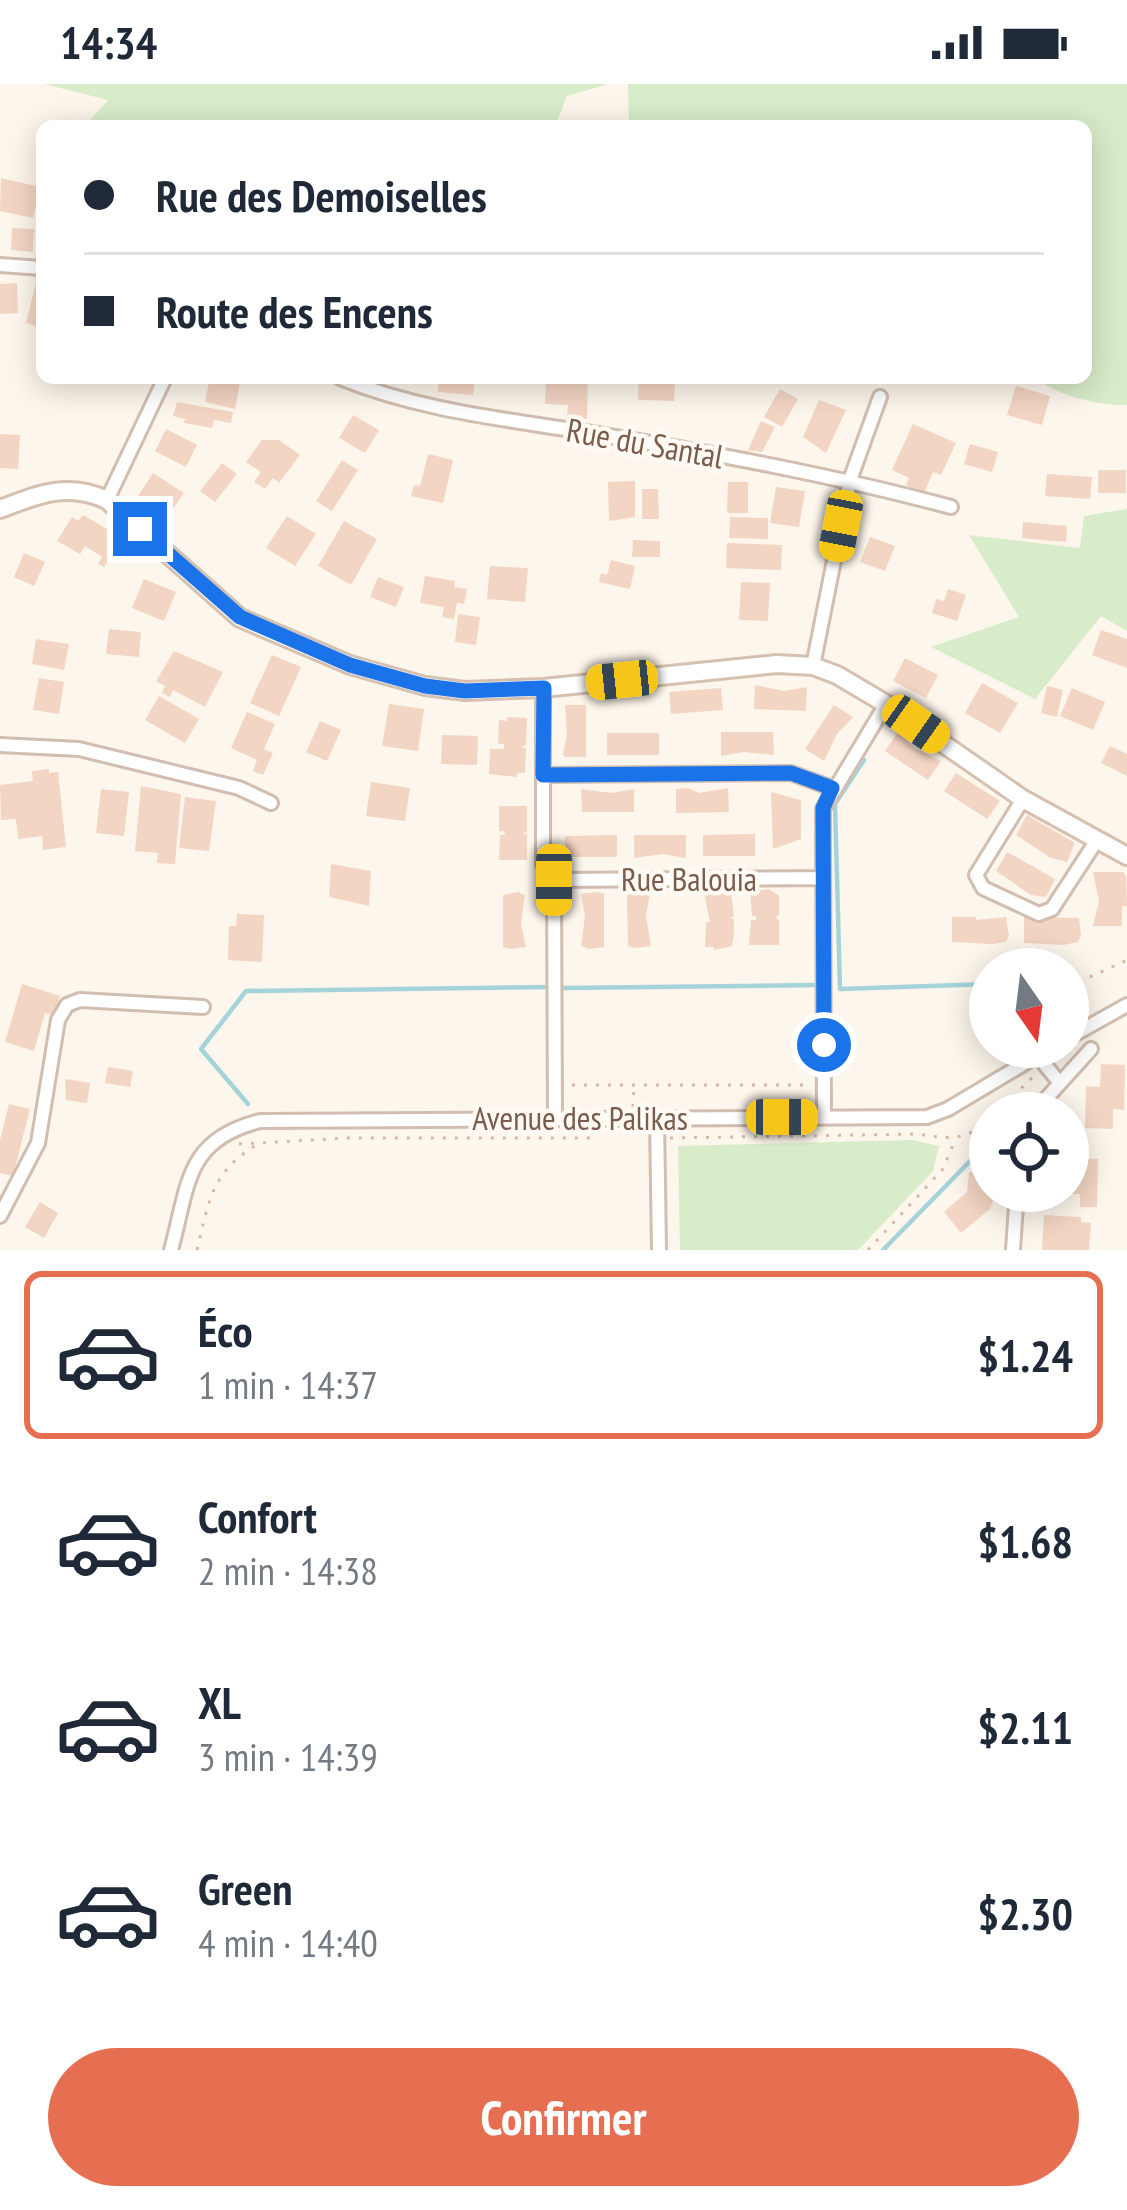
<!DOCTYPE html>
<html lang="fr">
<meta charset="utf-8">
<style>
body{margin:0;font-family:"PT Sans Narrow",sans-serif;background:#f6f6f7;color:#1f2937;height:100vh;display:flex;flex-direction:column;font-size:45px;white-space:nowrap}
*{box-sizing:border-box;margin:0}
p{font-size:39px;color:#747a83}
.icon{flex:none;width:66px;height:66px;fill:none;stroke:currentColor;stroke-width:2;stroke-linecap:round;stroke-linejoin:round}
.map{position:relative;height:1166px;overflow:hidden}
.drawer{display:flex;flex-direction:column;background:#fff;flex:1}
.drawer>*{flex:none}
.top-card{position:absolute;left:36px;top:36px;width:1056px;height:264px;border-radius:18px;box-shadow:0 6px 30px #0003;display:grid;align-content:center;height:264px;padding:0 48px;background:#fff}
.needle{width:78px;rotate:166deg}
.fabs{position:absolute;left:969px;top:864px;display:grid;gap:24px}
.fabs a{display:grid;place-items:center;width:120px;height:120px;border-radius:50%;background:#fff;box-shadow:0 6px 30px #0003;font-size:60px}
.end{position:absolute;width:54px;height:54px;margin:-27px;border:15px solid #1a73e8;background:#fff;box-shadow:0 0 0 6px #fff}
.from{border-radius:50%}
.car{position:absolute;width:36px;height:72px;margin:-36px -18px;border-radius:15px;box-shadow:0 0 9px 3px #0007;background:linear-gradient(#f5c518 24%,#345 0 40%,#f5c518 0 76%,#345 0 86%,#f5c518 0)}
.top-card b{display:flex;align-items:center;gap:42px;height:114px;font-size:45px}
.top-card b+b{border-top:3px solid #e0e1e3}
.top-card i{width:30px;height:30px;background:#1f2937}
ul{padding:21px 0 0;list-style:none}
li{display:flex;align-items:center;gap:36px;height:168px;margin:0 24px 18px;padding:0 24px;border:6px solid transparent;border-radius:18px}
li div{flex:1}
li b{display:block;font-size:45px}
li em{font-style:normal;font-weight:700}
li.current{border-color:#e76f51}
li>.icon{width:108px;height:108px;stroke-width:1.5}
.primary-button{display:flex;gap:24px;margin-top:auto;padding:24px 48px}
.primary-button a{flex:1;height:138px;border-radius:72px;background:#e76f51;color:#fff;font-size:48px;font-weight:700;line-height:138px;text-align:center}
.status{display:flex;justify-content:space-between;align-items:center;height:84px;padding:0 60px;background:#fff;direction:ltr}
.status svg{height:33px;fill:currentColor}
.map>svg:first-child{display:block}
.green{fill:#d8ecc9}
.lines{fill:none;stroke-linecap:round;stroke-linejoin:round}
.stream{stroke:#a5d3da;stroke-width:4.5}
.building{fill:#f3d5c3}
.street-casing{stroke:#d1beb0;stroke-width:18}
.secondary-casing{stroke:#d6c0b0;stroke-width:22}
.path{stroke:#d9b8a5;stroke-width:3;stroke-dasharray:3 9;stroke-linecap:butt}
.street{stroke:#fff;stroke-width:12}
.secondary{stroke:#fff;stroke-width:16}
.route{stroke:#1a73e8;stroke-width:15}
.labels{text-anchor:middle;stroke-width:9;stroke-linejoin:round;paint-order:stroke}
.street-label{font-size:33px;fill:#7a5c4d;stroke:#fffaf3}
</style>
<div class="status"><b>14:34</b><svg viewBox="0 0 49 12"><path d="M0 12V9h3v3zM5 12V6h3v6zM10 12V3h3v9zM15 12V0h3v12zM26 1h20v11H26zM47 4h2v5h-2z"/></svg></div>
<div class="map">
<svg width="1127" height="1166" viewBox="0 0 1127 1166">
<rect width="100%" height="100%" fill="#fdf6ec"/>
<!-- green -->
<path class="green" d="M 44,0 L 609,0 L 567,12 L 555,42 L 85,42 L 108,16 Z
M 628,0 L 1127,0 L 1127,321 C 1099,322 1058,312 1036,294 L 1086,294 L 1086,42 L 629,42 Z
M 1127,425 L 1127,547 L 1101,532 L 1035,615 L 931,563 L 1019,533 L 969,451 L 1080,464 L 1084,432 Z
M 912,1056 L 939,1062 L 933,1087 L 858,1166 L 680,1166 L 678,1062 Z"/>
<g class="lines">
<!-- stream -->
<path class="stream" d="M 864,676 L 835,720 L 840,905 L 990,900
M 563,904 L 817,901
M 248,1020 L 201,965 L 246,907 L 550,903
M 883,1166 L 977,1070"/>
</g>
<!-- building -->
<path class="building" d="M 1,94 L 40,103 L 33,134 L 0,127 Z
M 12,144 L 34,145 L 33,168 L 11,166 Z
M 17,199 L 18,229 L 0,230 L 0,200 Z
M 36,199 L 42,200 L 42,244 L 26,239 Z
M 210,294 L 240,299 L 235,325 L 205,318 Z
M 439,294 L 475,294 L 473,311 L 438,308 Z
M 546,294 L 588,294 L 587,335 L 567,334 L 568,321 L 545,320 Z
M 639,294 L 675,294 L 674,317 L 638,316 Z
M 1016,302 L 1050,312 L 1042,341 L 1007,331 Z
M 780,305 L 798,315 L 782,343 L 764,333 Z
M 819,316 L 846,326 L 826,369 L 803,353 Z
M 177,318 L 233,328 L 231,339 L 214,336 L 212,344 L 184,339 L 185,335 L 173,332 Z
M 353,331 L 379,346 L 365,369 L 339,354 Z
M 761,337 L 775,343 L 762,368 L 748,366 Z
M 913,340 L 956,359 L 941,391 L 933,388 L 924,409 L 906,401 L 909,394 L 892,386 Z
M 166,345 L 197,361 L 186,383 L 155,367 Z
M 0,350 L 20,351 L 18,385 L 0,384 Z
M 262,356 L 279,356 L 300,371 L 279,399 L 273,394 L 265,405 L 254,398 L 261,388 L 246,378 Z
M 970,360 L 998,368 L 992,388 L 964,380 Z
M 428,370 L 453,376 L 443,419 L 411,412 L 414,401 L 420,402 Z
M 342,376 L 358,386 L 332,427 L 316,417 Z
M 222,379 L 237,390 L 215,418 L 200,407 Z
M 1098,386 L 1126,386 L 1126,409 L 1098,409 Z
M 153,389 L 184,409 L 168,432 L 138,412 Z
M 1047,390 L 1092,393 L 1090,415 L 1045,412 Z
M 635,397 L 635,433 L 609,437 L 608,398 Z
M 728,398 L 748,398 L 748,429 L 727,429 Z
M 776,403 L 805,407 L 799,443 L 770,439 Z
M 642,405 L 658,405 L 659,435 L 642,435 Z
M 83,431 L 122,454 L 104,483 L 98,480 L 102,473 L 85,462 L 80,470 L 57,457 L 72,433 L 78,437 Z
M 287,432 L 316,450 L 295,482 L 266,464 Z
M 730,433 L 768,434 L 768,455 L 729,454 Z
M 344,437 L 377,455 L 351,501 L 318,482 Z
M 1023,438 L 1067,442 L 1066,458 L 1022,454 Z
M 870,453 L 895,462 L 885,487 L 860,478 Z
M 633,456 L 660,457 L 660,473 L 632,473 Z
M 727,459 L 782,461 L 781,486 L 726,484 Z
M 24,469 L 45,478 L 34,502 L 14,493 Z
M 611,476 L 635,482 L 630,505 L 599,498 L 601,489 L 607,491 Z
M 490,482 L 528,484 L 525,518 L 487,515 Z
M 425,492 L 455,497 L 454,503 L 467,505 L 464,520 L 457,519 L 454,535 L 442,533 L 444,523 L 420,519 Z
M 378,493 L 404,503 L 396,523 L 370,513 Z
M 144,495 L 176,508 L 164,537 L 132,524 Z
M 741,498 L 770,499 L 768,537 L 739,536 Z
M 948,505 L 966,511 L 957,537 L 932,529 L 936,515 L 944,517 Z
M 458,530 L 480,533 L 476,561 L 455,558 Z
M 109,545 L 141,548 L 139,573 L 106,570 Z
M 1101,546 L 1127,555 L 1127,584 L 1092,571 Z
M 36,555 L 69,560 L 64,586 L 32,580 Z
M 174,567 L 223,588 L 205,623 L 173,606 L 170,613 L 162,609 L 165,602 L 156,597 Z
M 272,571 L 301,583 L 279,632 L 250,619 Z
M 905,574 L 938,591 L 926,614 L 893,597 Z
M 39,594 L 64,598 L 59,630 L 33,626 Z
M 982,599 L 1018,619 L 1000,649 L 965,629 Z
M 755,601 L 784,607 L 807,603 L 806,627 L 754,625 Z
M 1047,602 L 1063,606 L 1057,633 L 1041,629 Z
M 721,604 L 723,626 L 671,630 L 669,608 Z
M 1072,604 L 1105,618 L 1093,646 L 1060,632 Z
M 159,612 L 199,635 L 185,659 L 145,636 Z
M 389,620 L 424,625 L 418,667 L 382,662 Z
M 565,621 L 586,621 L 586,673 L 565,673 L 563,670 L 567,651 Z
M 834,621 L 853,633 L 837,650 L 824,677 L 805,665 Z
M 247,628 L 275,640 L 264,665 L 273,669 L 263,691 L 253,687 L 257,676 L 231,664 Z
M 507,633 L 527,634 L 526,660 L 521,664 L 526,664 L 525,689 L 517,689 L 517,693 L 489,690 L 490,665 L 504,665 L 504,660 L 498,660 L 499,636 L 507,637 Z
M 320,637 L 341,646 L 327,677 L 306,668 Z
M 721,648 L 773,648 L 774,671 L 744,668 L 721,672 Z
M 898,648 L 914,664 L 941,677 L 928,696 L 885,667 Z
M 607,649 L 659,649 L 659,671 L 607,671 Z
M 442,651 L 478,652 L 477,681 L 441,680 Z
M 1110,662 L 1127,670 L 1127,692 L 1101,679 Z
M 49,685 L 49,689 L 58,688 L 66,763 L 43,766 L 42,752 L 18,755 L 16,735 L 1,736 L 0,701 L 33,697 L 32,687 Z
M 956,689 L 1000,717 L 987,735 L 944,707 Z
M 371,698 L 410,704 L 405,737 L 366,732 Z
M 141,702 L 181,710 L 175,780 L 157,779 L 158,769 L 135,767 Z
M 688,704 L 699,709 L 728,704 L 729,728 L 676,729 L 676,705 Z
M 101,705 L 129,708 L 124,752 L 96,749 Z
M 581,705 L 611,709 L 634,705 L 634,728 L 582,728 Z
M 771,708 L 801,716 L 801,755 L 773,765 Z
M 185,713 L 216,717 L 209,767 L 179,764 Z
M 499,722 L 527,722 L 527,747 L 522,750 L 527,750 L 527,776 L 499,776 L 500,751 L 505,751 L 504,747 L 499,747 Z
M 1027,731 L 1075,759 L 1067,778 L 1049,773 L 1016,751 Z
M 755,750 L 755,772 L 703,772 L 703,751 Z
M 617,751 L 617,773 L 565,773 L 565,752 Z
M 634,751 L 686,751 L 686,774 L 663,770 L 634,774 Z
M 1007,768 L 1055,795 L 1046,813 L 1031,811 L 996,787 Z
M 331,780 L 371,787 L 369,822 L 329,813 Z
M 1093,788 L 1123,788 L 1126,792 L 1127,822 L 1122,822 L 1122,842 L 1093,842 L 1099,817 Z
M 769,805 L 779,812 L 779,832 L 775,832 L 779,836 L 779,861 L 749,861 L 751,836 L 756,836 L 756,832 L 752,832 L 750,808 Z
M 724,806 L 731,808 L 734,832 L 730,835 L 734,835 L 734,850 L 732,862 L 714,866 L 714,863 L 705,863 L 706,838 L 710,838 L 704,809 Z
M 642,807 L 650,810 L 646,832 L 651,862 L 635,864 L 628,862 L 627,810 Z
M 518,808 L 525,811 L 521,840 L 526,863 L 510,865 L 503,863 L 503,811 Z
M 597,808 L 604,810 L 604,863 L 589,865 L 581,862 L 585,833 L 581,810 Z
M 237,830 L 264,831 L 262,878 L 228,876 L 229,842 L 236,842 Z
M 952,833 L 976,833 L 976,836 L 1006,833 L 1009,852 L 1006,858 L 992,860 L 952,858 Z
M 1024,833 L 1079,834 L 1081,851 L 1078,858 L 1063,861 L 1024,859 Z
M 22,900 L 60,912 L 54,932 L 45,929 L 34,967 L 5,958 Z
M 1101,980 L 1125,981 L 1124,1026 L 1113,1025 L 1113,1045 L 1085,1044 L 1086,1002 L 1100,1003 Z
M 108,983 L 133,987 L 130,1003 L 105,999 Z
M 65,995 L 90,999 L 87,1019 L 66,1016 Z
M 9,1020 L 30,1025 L 13,1092 L 0,1089 L 0,1056 Z
M 1068,1074 L 1098,1075 L 1097,1123 L 1080,1123 L 1080,1110 L 1068,1110 Z
M 969,1088 L 990,1089 L 993,1117 L 990,1125 L 961,1149 L 944,1128 L 967,1108 Z
M 40,1118 L 58,1129 L 44,1154 L 25,1143 Z
M 1044,1131 L 1081,1133 L 1081,1138 L 1091,1139 L 1089,1166 L 1042,1166 Z"/>
<g class="lines">
<defs>
<path id="street" d="M 0,181 L 42,184
M 340,294 C 421,327 505,335 591,349 C 712,369 832,391 951,423
M 107,416 L 165,294
M 813,582 L 850,396 L 880,313
M 543,604 L 543,780 L 554,796 L 555,1034
M 0,661 L 79,665 L 239,704 L 271,719
M 543,691 L 791,689 L 832,704
M 1023,715 L 976,791 L 983,804 L 1039,830 L 1052,825 L 1097,756
M 554,796 L 823,794
M 1068,954 L 1127,921
M 1037,971 L 1059,998
M 1033,1029 L 1091,965
M 824,1033 L 823,725 L 886,620
M 657,1034 L 659,1166
M 0,1132 L 38,1059 L 58,936 L 67,921 L 80,916 L 203,923
M 171,1166 C 189,1100 185,1056 260,1037 L 927,1033 L 948,1025 L 1052,963
M 1013,1166 L 1017,1107"/>
<path id="secondary" d="M 0,425 C 39,410 68,398 107,416 L 240,534 L 350,581 L 425,602 L 465,607 L 543,604 L 777,580 L 813,582 L 837,591 L 886,620 L 1023,715 L 1127,772"/>
</defs>
<!-- street casing -->
<use href="#street" class="street-casing"/>
<!-- secondary casing -->
<use href="#secondary" class="secondary-casing"/>
<!-- path -->
<path class="path" d="M 1068,903 L 1127,876
M 572,1001 L 808,1001
M 633,1023 L 634,1003
M 995,1029 L 1034,992
M 670,1054 L 918,1050 C 949,1055 966,1058 990,1034
M 239,1060 L 349,1054 L 597,1054
M 197,1166 C 209,1116 212,1086 260,1059
M 868,1166 L 943,1085 L 955,1056"/>
<!-- street -->
<use href="#street" class="street"/>
<!-- secondary -->
<use href="#secondary" class="secondary"/>
</g>
<g class="lines">
<!-- route -->
<path class="route" d="M 140,445 L 240,533 L 350,581 L 425,602 L 465,607 L 544,604 L 543,691 L 791,689 L 832,704 L 823,724 L 824,961"/>
</g>
<g class="labels">
<!-- street labels -->
<g class="street-label">
<text transform="translate(645 359) rotate(10)" y="12">Rue du Santal</text>
<text x="689" y="807">Rue Balouia</text>
<text x="580" y="1046">Avenue des Palikas</text>
</g>
</g>
</svg>
<div class="fabs">
<a><svg class="needle" viewBox="-14 -14 28 28"><path d="M0-13l5 13h-10z" fill="#e53935"/><path d="M0 13l5-13h-10z" fill="#747a83"/></svg></a>
<a><svg class="icon" aria-label="locate" viewBox="0 0 24 24"><circle cx="12" cy="12" r="6"/><path d="M12 2v4M12 18v4M2 12h4M18 12h4"/></svg></a>
</div>
<i class="end from" style="left:824px;top:961px"></i>
<i class="end" style="left:140px;top:445px"></i>
<i class="car" style="left:841px;top:442px;rotate:191deg"></i>
<i class="car" style="left:622px;top:596px;rotate:264deg"></i>
<i class="car" style="left:916px;top:640px;rotate:125deg"></i>
<i class="car" style="left:554px;top:796px;rotate:180deg"></i>
<i class="car" style="left:782px;top:1033px;rotate:90deg"></i>
<div class="top-card">
<b><i class="from"></i>Rue des Demoiselles</b>
<b><i></i>Route des Encens</b>
</div>
</div>
<section class="drawer">
<ul>
<li class="current"><svg class="icon" aria-label="car" viewBox="0 0 24 24"><path d="M5 17H2v-5l4-1 3-4h7l3 4 3 1v5h-3M9 17h6M6 11h13"/><circle cx="7" cy="17" r="2"/><circle cx="17" cy="17" r="2"/></svg><div><b>Éco</b><p>1 min · 14:37</p></div><em>$1.24</em></li>
<li><svg class="icon" aria-label="car" viewBox="0 0 24 24"><path d="M5 17H2v-5l4-1 3-4h7l3 4 3 1v5h-3M9 17h6M6 11h13"/><circle cx="7" cy="17" r="2"/><circle cx="17" cy="17" r="2"/></svg><div><b>Confort</b><p>2 min · 14:38</p></div><em>$1.68</em></li>
<li><svg class="icon" aria-label="car" viewBox="0 0 24 24"><path d="M5 17H2v-5l4-1 3-4h7l3 4 3 1v5h-3M9 17h6M6 11h13"/><circle cx="7" cy="17" r="2"/><circle cx="17" cy="17" r="2"/></svg><div><b>XL</b><p>3 min · 14:39</p></div><em>$2.11</em></li>
<li><svg class="icon" aria-label="car" viewBox="0 0 24 24"><path d="M5 17H2v-5l4-1 3-4h7l3 4 3 1v5h-3M9 17h6M6 11h13"/><circle cx="7" cy="17" r="2"/><circle cx="17" cy="17" r="2"/></svg><div><b>Green</b><p>4 min · 14:40</p></div><em>$2.30</em></li>
</ul>
<div class="primary-button"><a>Confirmer</a></div>
</section>
